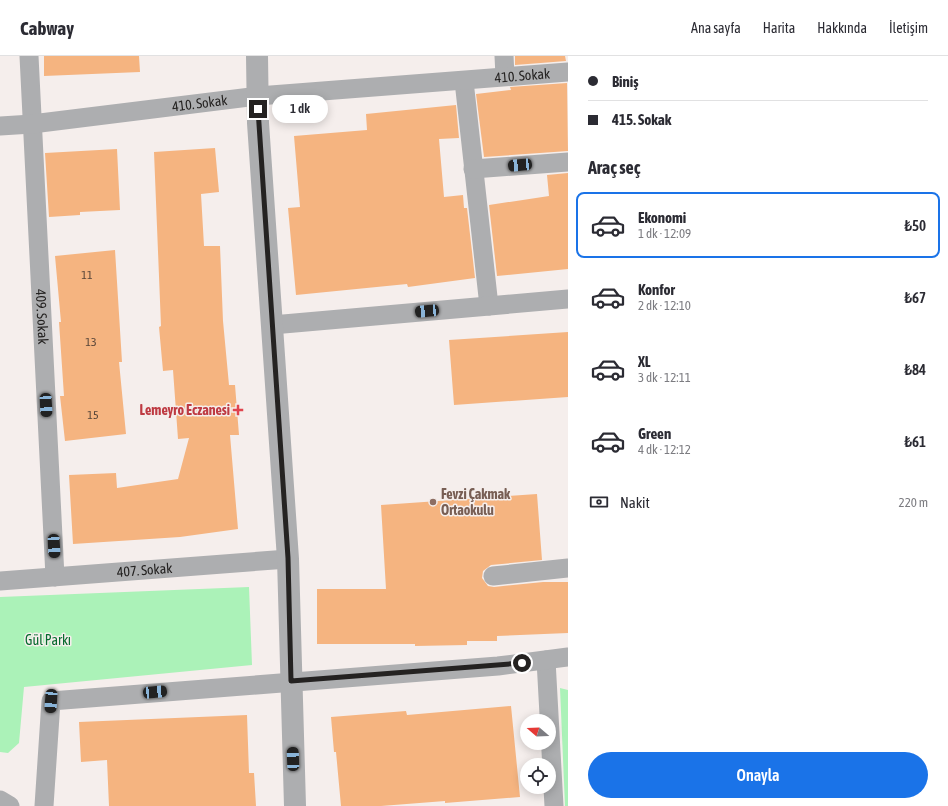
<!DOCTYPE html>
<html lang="tr">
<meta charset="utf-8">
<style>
body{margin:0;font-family:"Asap Condensed",sans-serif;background:#f7f7f7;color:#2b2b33;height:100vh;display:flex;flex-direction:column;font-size:15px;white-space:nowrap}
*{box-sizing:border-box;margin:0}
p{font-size:13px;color:#7c7c81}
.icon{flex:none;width:22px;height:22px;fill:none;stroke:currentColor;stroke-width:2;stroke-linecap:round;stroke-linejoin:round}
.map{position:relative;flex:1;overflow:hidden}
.drawer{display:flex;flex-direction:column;background:#fff;width:380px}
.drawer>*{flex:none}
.banner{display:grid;align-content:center;height:88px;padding:0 20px;background:#fff}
.needle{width:26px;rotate:289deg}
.tools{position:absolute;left:520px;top:658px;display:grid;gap:8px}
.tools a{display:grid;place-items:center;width:36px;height:36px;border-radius:50%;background:#fff;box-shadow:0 2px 10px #0003;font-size:20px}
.end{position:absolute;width:18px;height:18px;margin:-9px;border:5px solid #242221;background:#fff;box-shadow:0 0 0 2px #fff}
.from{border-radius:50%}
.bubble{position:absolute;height:28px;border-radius:14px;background:#fff;box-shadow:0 2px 10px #0003;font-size:13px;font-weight:600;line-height:28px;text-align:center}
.car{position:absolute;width:12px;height:24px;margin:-12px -6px;border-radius:5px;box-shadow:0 0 3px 1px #0007;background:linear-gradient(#222 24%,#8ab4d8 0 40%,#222 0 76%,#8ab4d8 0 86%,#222 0)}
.banner b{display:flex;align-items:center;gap:14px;height:38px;font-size:15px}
.banner b+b{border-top:1px solid #e1e1e2}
.banner i{width:10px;height:10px;background:#2b2b33}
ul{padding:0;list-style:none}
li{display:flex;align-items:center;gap:12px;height:66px;margin:0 8px 6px;padding:0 12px;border:2px solid transparent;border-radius:8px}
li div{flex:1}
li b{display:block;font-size:15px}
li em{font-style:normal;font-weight:600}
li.active{border-color:#1a73e8}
li>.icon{width:36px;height:36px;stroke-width:1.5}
h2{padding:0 20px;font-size:18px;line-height:48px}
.pay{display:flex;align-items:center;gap:10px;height:44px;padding:0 20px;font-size:15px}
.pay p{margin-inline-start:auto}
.action{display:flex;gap:8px;margin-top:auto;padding:8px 20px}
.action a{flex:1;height:46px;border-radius:24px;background:#1a73e8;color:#fff;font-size:16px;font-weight:600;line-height:46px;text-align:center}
header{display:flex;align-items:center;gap:24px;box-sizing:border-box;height:56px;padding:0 20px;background:#fff;border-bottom:1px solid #e1e1e2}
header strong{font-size:19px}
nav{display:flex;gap:22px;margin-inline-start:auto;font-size:14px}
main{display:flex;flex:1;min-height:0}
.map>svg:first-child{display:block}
.green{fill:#abf2b8}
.building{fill:#f5b480}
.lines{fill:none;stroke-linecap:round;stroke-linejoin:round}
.minor{stroke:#adaeb0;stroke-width:19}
.tertiary{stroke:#adaeb0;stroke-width:22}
.route{stroke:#242221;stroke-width:5}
.health-dot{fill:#e0444e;stroke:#f5eeec;stroke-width:1.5}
.education-dot{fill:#8d6e63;stroke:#f5eeec;stroke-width:1.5}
.labels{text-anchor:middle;stroke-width:3;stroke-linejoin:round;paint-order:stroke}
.number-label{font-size:12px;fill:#584639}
.street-label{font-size:14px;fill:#242221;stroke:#f5eeec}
.health-label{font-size:14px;font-weight:bold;fill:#be3a42;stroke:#f5eeec;text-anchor:end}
.education-label{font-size:14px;font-weight:bold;fill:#785e54;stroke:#f5eeec;text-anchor:start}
.park-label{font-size:14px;fill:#056a2d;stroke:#f5eeec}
</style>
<header>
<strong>Cabway</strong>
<nav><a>Ana sayfa</a><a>Harita</a><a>Hakkında</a><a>İletişim</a></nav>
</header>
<main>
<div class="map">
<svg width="568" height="750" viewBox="0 0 568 750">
<rect width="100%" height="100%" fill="#f5eeec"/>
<!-- green -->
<path class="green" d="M 249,531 L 252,609 L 24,631 L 19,687 L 8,697 L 0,696 L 0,541 Z
M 560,632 L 568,634 L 568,750 L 565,750 Z"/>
<!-- building -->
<path class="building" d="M 44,0 L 139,0 L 140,16 L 44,20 Z
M 515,0 L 565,0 L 566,5 L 515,9 Z
M 567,27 L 568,95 L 484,101 L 476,38 L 511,34 L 510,31 Z
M 456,49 L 459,82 L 439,83 L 444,141 L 463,139 L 464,152 L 467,152 L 475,222 L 408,231 L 407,228 L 296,239 L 288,152 L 300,151 L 294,80 L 367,74 L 366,58 Z
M 215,92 L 219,136 L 201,138 L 204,190 L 220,190 L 223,265 L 229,329 L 235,329 L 239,379 L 230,379 L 238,473 L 180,481 L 73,488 L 69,419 L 116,417 L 117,432 L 178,423 L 189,382 L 178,383 L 173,314 L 163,315 L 159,271 L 161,270 L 154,96 Z
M 117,93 L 120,154 L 80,156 L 80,159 L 49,161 L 45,97 Z
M 568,117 L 568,213 L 497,220 L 489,149 L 549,140 L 547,119 Z
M 115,194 L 122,306 L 119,306 L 126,378 L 65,385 L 60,340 L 64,340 L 59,266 L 61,266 L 55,200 Z
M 568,276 L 568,341 L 454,349 L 449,284 Z
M 537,438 L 542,504 L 491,509 L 483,515 L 482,522 L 488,530 L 494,531 L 543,526 L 568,526 L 568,577 L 497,580 L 497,585 L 467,585 L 467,589 L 415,590 L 415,588 L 317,588 L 317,533 L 386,533 L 381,449 Z
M 511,650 L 520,741 L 445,747 L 445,745 L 381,750 L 341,750 L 336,696 L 334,696 L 331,661 L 406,655 L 407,659 Z
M 247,659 L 249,717 L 254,717 L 256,750 L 109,750 L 107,704 L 81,706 L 79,666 Z"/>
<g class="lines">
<!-- minor -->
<g class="minor">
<path id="s1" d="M 29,0 L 55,521"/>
<path d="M 504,0 L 505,20"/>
<path d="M 464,25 L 489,250"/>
<path id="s2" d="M 0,70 L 32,68 L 258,40 L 568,16"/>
<path d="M 473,113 L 568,106"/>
<path d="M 272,269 L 568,243"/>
<path d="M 493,520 L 568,512"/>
<path id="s3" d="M 0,525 L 288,503"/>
<path d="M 546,604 L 554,750"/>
<path d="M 0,744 L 10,750"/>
<path d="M 44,750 L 51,645 L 498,610 L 568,601"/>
</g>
<!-- tertiary -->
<path class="tertiary" d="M 257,0 L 258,67 L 288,503 L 295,750"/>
</g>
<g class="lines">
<!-- route -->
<path class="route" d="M 258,53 L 288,502 L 291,625 L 522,607"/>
</g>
<!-- markers -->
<path class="health-dot" d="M236 348h4v4h4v4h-4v4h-4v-4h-4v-4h4z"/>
<circle class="education-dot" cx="433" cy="446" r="4"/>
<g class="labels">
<!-- number labels -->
<g class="number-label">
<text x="87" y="223">11</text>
<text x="91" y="290">13</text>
<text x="93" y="363">15</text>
</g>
<!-- street labels -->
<g class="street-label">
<text dy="5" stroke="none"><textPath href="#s2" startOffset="525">410. Sokak</textPath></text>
<text dy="5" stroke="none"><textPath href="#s2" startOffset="201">410. Sokak</textPath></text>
<text dy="5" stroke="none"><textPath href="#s1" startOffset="261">409. Sokak</textPath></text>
<text dy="5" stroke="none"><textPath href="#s3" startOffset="145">407. Sokak</textPath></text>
</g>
<!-- health labels -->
<g class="health-label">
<text x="230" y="359">Lemeyro Eczanesi</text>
</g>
<!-- education labels -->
<g class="education-label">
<text x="441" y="443">Fevzi Çakmak<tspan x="441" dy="16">Ortaokulu</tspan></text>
</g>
<!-- park labels -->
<g class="park-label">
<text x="48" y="589">Gül Parkı</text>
</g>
</g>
</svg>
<div class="tools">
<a><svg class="needle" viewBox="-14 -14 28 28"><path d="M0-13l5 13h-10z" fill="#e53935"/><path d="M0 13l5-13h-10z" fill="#7c7c81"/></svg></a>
<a><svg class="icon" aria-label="locate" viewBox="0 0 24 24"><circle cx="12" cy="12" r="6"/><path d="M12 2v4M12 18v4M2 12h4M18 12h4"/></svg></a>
</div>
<i class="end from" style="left:522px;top:607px"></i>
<i class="end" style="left:258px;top:53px"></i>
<div class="bubble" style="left:272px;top:39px;width:56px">1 dk</div>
<i class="car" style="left:520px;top:109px;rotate:265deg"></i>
<i class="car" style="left:427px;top:255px;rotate:265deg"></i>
<i class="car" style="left:46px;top:349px;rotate:177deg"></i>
<i class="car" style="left:54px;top:490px;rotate:177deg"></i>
<i class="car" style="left:155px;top:636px;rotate:85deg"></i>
<i class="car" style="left:51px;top:645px;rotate:184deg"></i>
<i class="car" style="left:293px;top:703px;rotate:358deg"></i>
</div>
<section class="drawer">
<div class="banner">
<b><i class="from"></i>Biniş</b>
<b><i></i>415. Sokak</b>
</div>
<h2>Araç seç</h2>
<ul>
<li class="active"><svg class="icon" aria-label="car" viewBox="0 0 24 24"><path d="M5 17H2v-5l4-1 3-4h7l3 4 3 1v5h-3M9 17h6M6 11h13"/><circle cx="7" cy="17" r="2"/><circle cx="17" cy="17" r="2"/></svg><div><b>Ekonomi</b><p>1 dk · 12:09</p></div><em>₺50</em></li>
<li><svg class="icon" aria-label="car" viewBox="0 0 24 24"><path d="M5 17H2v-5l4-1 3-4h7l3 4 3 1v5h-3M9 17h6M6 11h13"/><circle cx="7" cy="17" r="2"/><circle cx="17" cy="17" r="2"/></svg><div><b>Konfor</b><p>2 dk · 12:10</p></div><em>₺67</em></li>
<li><svg class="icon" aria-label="car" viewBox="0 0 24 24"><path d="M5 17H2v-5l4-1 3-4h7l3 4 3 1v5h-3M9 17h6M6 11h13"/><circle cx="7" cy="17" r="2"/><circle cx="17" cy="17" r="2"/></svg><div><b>XL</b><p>3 dk · 12:11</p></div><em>₺84</em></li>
<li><svg class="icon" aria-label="car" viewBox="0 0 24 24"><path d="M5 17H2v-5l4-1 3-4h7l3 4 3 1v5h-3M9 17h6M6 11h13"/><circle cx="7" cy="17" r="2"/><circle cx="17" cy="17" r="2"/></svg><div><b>Green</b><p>4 dk · 12:12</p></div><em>₺61</em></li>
</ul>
<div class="pay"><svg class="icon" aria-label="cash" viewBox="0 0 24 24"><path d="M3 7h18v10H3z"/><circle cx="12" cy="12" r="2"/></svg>Nakit<p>220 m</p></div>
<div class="action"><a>Onayla</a></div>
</section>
</main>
